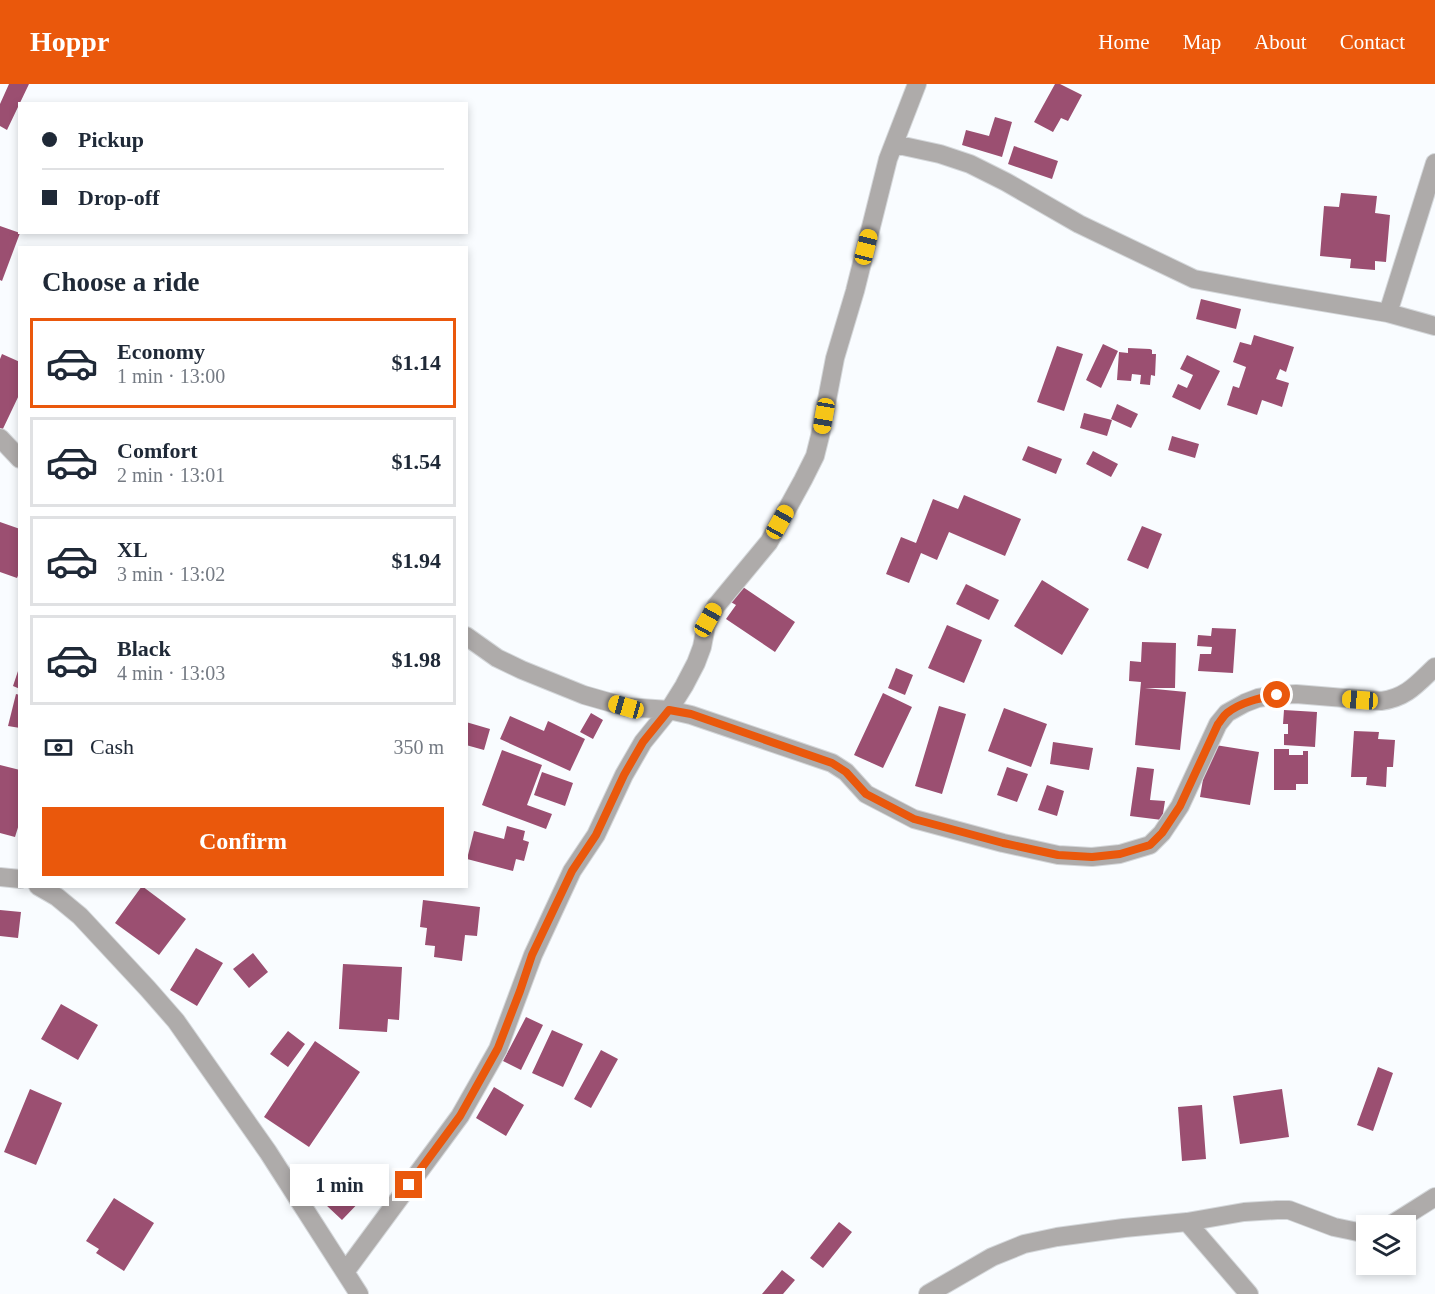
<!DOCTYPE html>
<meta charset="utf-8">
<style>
body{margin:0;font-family:"Times New Roman",serif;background:#f6f6f7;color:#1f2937;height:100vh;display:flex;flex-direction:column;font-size:22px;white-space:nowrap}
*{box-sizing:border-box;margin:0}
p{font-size:20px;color:#747a83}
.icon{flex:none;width:33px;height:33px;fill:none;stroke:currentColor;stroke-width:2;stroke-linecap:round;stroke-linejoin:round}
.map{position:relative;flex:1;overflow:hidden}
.details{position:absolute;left:18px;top:162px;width:450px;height:642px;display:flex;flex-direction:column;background:#fff;border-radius:0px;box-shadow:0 3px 9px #0003}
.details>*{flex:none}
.banner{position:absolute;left:18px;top:18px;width:450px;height:132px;border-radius:0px;box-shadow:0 3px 9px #0003;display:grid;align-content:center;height:132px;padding:0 24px;background:#fff}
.tools{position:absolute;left:1356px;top:1131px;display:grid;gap:12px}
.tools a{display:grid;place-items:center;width:60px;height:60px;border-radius:0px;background:#fff;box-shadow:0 3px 9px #0003;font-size:30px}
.end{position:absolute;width:27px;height:27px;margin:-14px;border:8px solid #ea580c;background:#fff;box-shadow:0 0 0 3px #fff}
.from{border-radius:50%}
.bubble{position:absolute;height:42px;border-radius:0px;background:#fff;box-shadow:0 3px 9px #0003;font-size:20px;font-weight:700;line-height:42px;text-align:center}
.car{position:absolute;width:18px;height:36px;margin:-18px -9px;border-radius:8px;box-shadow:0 0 4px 2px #0007;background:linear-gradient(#f5c518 24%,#345 0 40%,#f5c518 0 76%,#345 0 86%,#f5c518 0)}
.banner b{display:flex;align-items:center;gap:21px;height:57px;font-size:22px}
.banner b+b{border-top:2px solid #e0e1e3}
.banner i{width:15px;height:15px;background:#1f2937}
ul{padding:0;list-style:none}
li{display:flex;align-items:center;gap:18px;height:90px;margin:0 12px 9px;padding:0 12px;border:3px solid #e0e1e3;border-radius:0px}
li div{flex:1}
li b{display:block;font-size:22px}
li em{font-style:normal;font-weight:700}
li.selected{border-color:#ea580c}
li>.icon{width:54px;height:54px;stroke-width:1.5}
h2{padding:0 24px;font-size:27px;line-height:72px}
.pay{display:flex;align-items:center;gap:15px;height:66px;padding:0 24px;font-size:22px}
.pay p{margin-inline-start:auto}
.button{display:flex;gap:12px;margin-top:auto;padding:12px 24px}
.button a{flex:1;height:69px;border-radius:0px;background:#ea580c;color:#fff;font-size:24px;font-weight:700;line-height:69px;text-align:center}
header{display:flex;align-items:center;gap:36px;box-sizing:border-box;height:84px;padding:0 30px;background:#ea580c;color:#fff}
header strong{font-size:28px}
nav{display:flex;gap:33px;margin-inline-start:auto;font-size:21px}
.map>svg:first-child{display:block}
.building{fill:#9b4f71}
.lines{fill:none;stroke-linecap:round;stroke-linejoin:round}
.minor-casing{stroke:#d4d7da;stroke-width:20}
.minor{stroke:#aeabaa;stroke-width:18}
.route{stroke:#ea580c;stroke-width:8}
</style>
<header>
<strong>Hoppr</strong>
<nav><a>Home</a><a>Map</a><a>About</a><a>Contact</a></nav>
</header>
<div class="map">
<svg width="1435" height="1210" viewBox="0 0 1435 1210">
<rect width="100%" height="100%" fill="#f9fcff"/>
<!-- building -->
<path class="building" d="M 9,0 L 29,0 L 7,46 L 0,42 L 0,20 Z
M 1055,0 L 1060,0 L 1082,11 L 1068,37 L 1061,34 L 1053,48 L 1034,38 Z
M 995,33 L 1012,38 L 1002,73 L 962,61 L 966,46 L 989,52 Z
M 1014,62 L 1058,77 L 1052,95 L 1008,80 Z
M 1341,109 L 1377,112 L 1375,129 L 1390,131 L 1386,178 L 1375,177 L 1375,186 L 1350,184 L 1351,175 L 1320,172 L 1324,122 L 1339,123 Z
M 0,142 L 20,149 L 2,197 L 0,196 Z
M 1201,215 L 1241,225 L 1236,245 L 1196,235 Z
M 1254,251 L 1294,263 L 1286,288 L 1280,285 L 1276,295 L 1289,299 L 1282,323 L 1262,316 L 1257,331 L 1227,321 L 1233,302 L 1239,304 L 1246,283 L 1233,278 L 1240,258 L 1251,261 Z
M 1103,260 L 1118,267 L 1101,304 L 1086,296 Z
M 1057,262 L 1083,270 L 1064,327 L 1037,318 Z
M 1128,264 L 1150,265 L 1152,266 L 1152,270 L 1156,270 L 1155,292 L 1151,291 L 1150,301 L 1140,300 L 1141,291 L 1132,290 L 1131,297 L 1117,296 L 1119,268 L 1128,269 Z
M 2,270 L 20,278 L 20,309 L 0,351 L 0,275 Z
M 1187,271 L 1220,287 L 1200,326 L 1172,313 L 1178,300 L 1187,304 L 1193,291 L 1180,285 Z
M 1117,320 L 1138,330 L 1131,344 L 1111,335 Z
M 1084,329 L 1112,336 L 1107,352 L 1080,344 Z
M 1172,352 L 1199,360 L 1195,374 L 1168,366 Z
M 1028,362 L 1062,375 L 1056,390 L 1022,376 Z
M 1093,367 L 1118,380 L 1111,393 L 1086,380 Z
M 964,411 L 1021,435 L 1005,472 L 949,448 L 937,476 L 921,469 L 909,499 L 886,490 L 901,453 L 916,459 L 933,415 L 958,425 Z
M 0,438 L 20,445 L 20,487 L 17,494 L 0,488 Z
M 1142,442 L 1162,450 L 1148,485 L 1127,476 Z
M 1042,496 L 1089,525 L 1062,571 L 1014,542 Z
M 966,500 L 999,516 L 989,536 L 956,520 Z
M 740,501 L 795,538 L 775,568 L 726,535 L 736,521 L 729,517 Z
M 947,541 L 982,556 L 964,599 L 928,584 Z
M 1212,544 L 1236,545 L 1233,589 L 1198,587 L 1200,570 L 1211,570 L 1212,563 L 1197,562 L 1198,551 L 1211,552 Z
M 1142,558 L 1176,559 L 1175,604 L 1145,604 L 1186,608 L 1180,666 L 1135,661 L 1141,598 L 1129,597 L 1130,577 L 1141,578 Z
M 19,584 L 20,584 L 20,605 L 13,602 Z
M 896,584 L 913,591 L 905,611 L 888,604 Z
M 883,609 L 912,623 L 883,684 L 854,671 Z
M 16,610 L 20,611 L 20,644 L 8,642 Z
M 939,622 L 966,630 L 942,710 L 915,702 Z
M 1004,624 L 1047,640 L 1031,683 L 988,667 Z
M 1284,626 L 1317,628 L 1315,663 L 1284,661 L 1284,650 L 1288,650 L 1288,640 L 1283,640 Z
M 591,629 L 603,636 L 593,655 L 580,648 Z
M 510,632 L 544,647 L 548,637 L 585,655 L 570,687 L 500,655 Z
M 466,638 L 490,645 L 484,666 L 466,661 Z
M 1354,647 L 1379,648 L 1378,655 L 1395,656 L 1393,683 L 1387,683 L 1386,703 L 1366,701 L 1367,693 L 1351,693 Z
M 1053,658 L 1093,664 L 1089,686 L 1050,680 Z
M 1209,660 L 1259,668 L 1250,721 L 1200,713 Z
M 1274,665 L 1289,665 L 1289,671 L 1303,671 L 1303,667 L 1308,667 L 1308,700 L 1296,700 L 1296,706 L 1274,706 Z
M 502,666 L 542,681 L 527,721 L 552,730 L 546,745 L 482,721 Z
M 0,681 L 20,686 L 20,737 L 15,753 L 0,749 Z
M 1007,683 L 1028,690 L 1017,718 L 997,711 Z
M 1137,683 L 1154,685 L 1150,716 L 1165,717 L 1162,736 L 1130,732 Z
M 542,688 L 573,699 L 565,722 L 534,711 Z
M 1047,701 L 1064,707 L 1057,732 L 1038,726 Z
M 507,742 L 525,747 L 523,756 L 529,758 L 524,777 L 516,775 L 513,787 L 467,775 L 474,747 L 504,755 Z
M 142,802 L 186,835 L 159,871 L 115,839 Z
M 423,816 L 480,823 L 477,852 L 465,851 L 462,877 L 434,873 L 435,862 L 425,861 L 427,844 L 420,843 Z
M 0,826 L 21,828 L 18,854 L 0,852 Z
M 196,864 L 223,879 L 197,922 L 170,906 Z
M 253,869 L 268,888 L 249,904 L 233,885 Z
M 343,880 L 402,883 L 399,936 L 388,935 L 387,948 L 339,945 Z
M 61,920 L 98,941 L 78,976 L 41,955 Z
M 526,933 L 543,941 L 521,986 L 503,977 Z
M 552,946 L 583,960 L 563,1003 L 532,989 Z
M 288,947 L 305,960 L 288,983 L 270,970 Z
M 315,957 L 360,988 L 309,1063 L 264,1033 Z
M 601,966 L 618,975 L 591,1024 L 574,1015 Z
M 1378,983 L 1393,989 L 1373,1047 L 1357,1041 Z
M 494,1003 L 524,1021 L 506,1052 L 476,1034 Z
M 30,1005 L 62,1019 L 36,1081 L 4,1068 Z
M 1282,1005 L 1289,1053 L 1240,1060 L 1233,1012 Z
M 1202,1021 L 1206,1075 L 1182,1077 L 1178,1023 Z
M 336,1082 L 366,1111 L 342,1136 L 311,1107 Z
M 114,1114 L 154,1139 L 124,1187 L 96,1169 L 99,1165 L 86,1157 Z
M 839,1138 L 852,1148 L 823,1184 L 810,1174 Z
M 782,1186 L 795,1196 L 783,1210 L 762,1210 Z"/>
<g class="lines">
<defs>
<path id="minor" d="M 894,60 L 940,70 L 970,80 L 1006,98 L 1079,140 L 1194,195 L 1269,209 L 1388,229 L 1435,242
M 1388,229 L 1435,79
M 0,354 L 20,375
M 466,552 L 497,574 L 522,586 L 584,611 L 626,623 L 669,626 L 691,631 L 832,679 L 846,688 L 866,710 L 914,735 L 1003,759 L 1058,771 L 1092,773 L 1120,770 L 1150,761 L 1162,749 L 1180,722 L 1218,640 L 1227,629 L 1245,619 L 1258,614 L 1277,611 L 1296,610 L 1381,617 C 1406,614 1417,600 1435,583
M 0,793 L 20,795
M 38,802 L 57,813 L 80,832 L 148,905 L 176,937 L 268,1068 L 359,1210
M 1187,1138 L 1249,1210
M 1389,1142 L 1435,1113
M 345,1188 L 460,1032 L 498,965 L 533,871 L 572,787 L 596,751 L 624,691 L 643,658 L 669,626 L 684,602 L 696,579 L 702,563 L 706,542 L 716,522 L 769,458 L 803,396 L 815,372 L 820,352 L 835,274 L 855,207 L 888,75 L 917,0
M 928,1210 L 992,1173 L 1024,1160 L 1057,1153 L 1124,1144 L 1187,1138 L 1244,1128 L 1277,1126 L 1289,1126 L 1334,1143 L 1358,1148 L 1366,1148"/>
</defs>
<!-- minor casing -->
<use href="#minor" class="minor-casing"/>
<!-- minor -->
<use href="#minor" class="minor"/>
</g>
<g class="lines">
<!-- route -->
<path class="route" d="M 409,1101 L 460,1032 L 498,964 L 520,907 L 532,871 L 572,787 L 596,751 L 624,691 L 643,658 L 669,626 L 691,630 L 832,679 L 846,688 L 866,710 L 914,735 L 1003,759 L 1058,771 L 1092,773 L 1120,770 L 1150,761 L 1162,749 L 1180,722 L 1218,640 C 1221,637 1223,632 1227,629 C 1241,618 1260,614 1277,611"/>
</g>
</svg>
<div class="tools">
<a><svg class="icon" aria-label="layers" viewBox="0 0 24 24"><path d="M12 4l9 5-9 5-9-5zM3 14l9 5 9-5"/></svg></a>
</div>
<i class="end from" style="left:1277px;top:611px"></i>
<i class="end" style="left:409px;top:1101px"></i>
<div class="bubble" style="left:290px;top:1080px;width:99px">1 min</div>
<i class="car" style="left:866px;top:163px;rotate:14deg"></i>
<i class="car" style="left:824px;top:332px;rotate:190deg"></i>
<i class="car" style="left:780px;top:438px;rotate:29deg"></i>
<i class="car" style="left:708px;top:536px;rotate:29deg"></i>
<i class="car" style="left:1360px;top:616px;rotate:274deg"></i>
<i class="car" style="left:626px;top:623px;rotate:286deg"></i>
<div class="banner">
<b><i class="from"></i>Pickup</b>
<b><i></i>Drop-off</b>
</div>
<section class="details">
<h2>Choose a ride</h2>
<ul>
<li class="selected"><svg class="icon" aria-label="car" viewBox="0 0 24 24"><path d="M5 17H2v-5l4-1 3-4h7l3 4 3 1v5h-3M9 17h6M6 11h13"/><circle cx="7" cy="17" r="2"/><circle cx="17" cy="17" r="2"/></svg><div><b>Economy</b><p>1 min · 13:00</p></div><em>$1.14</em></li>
<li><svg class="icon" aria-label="car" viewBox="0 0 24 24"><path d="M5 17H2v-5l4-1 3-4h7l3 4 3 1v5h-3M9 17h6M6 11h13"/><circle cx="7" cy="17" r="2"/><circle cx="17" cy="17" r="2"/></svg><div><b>Comfort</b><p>2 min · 13:01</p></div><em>$1.54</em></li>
<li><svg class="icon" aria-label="car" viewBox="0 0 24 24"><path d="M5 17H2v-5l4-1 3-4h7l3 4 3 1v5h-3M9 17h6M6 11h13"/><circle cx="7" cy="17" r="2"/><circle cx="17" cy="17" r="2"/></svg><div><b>XL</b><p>3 min · 13:02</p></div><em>$1.94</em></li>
<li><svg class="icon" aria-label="car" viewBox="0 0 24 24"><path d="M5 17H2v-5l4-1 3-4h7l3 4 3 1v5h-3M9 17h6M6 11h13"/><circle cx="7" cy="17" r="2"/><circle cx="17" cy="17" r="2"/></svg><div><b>Black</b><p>4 min · 13:03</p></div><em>$1.98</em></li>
</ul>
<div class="pay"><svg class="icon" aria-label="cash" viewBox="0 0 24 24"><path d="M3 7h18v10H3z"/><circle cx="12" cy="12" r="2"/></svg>Cash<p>350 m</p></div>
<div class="button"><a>Confirm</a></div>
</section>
</div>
